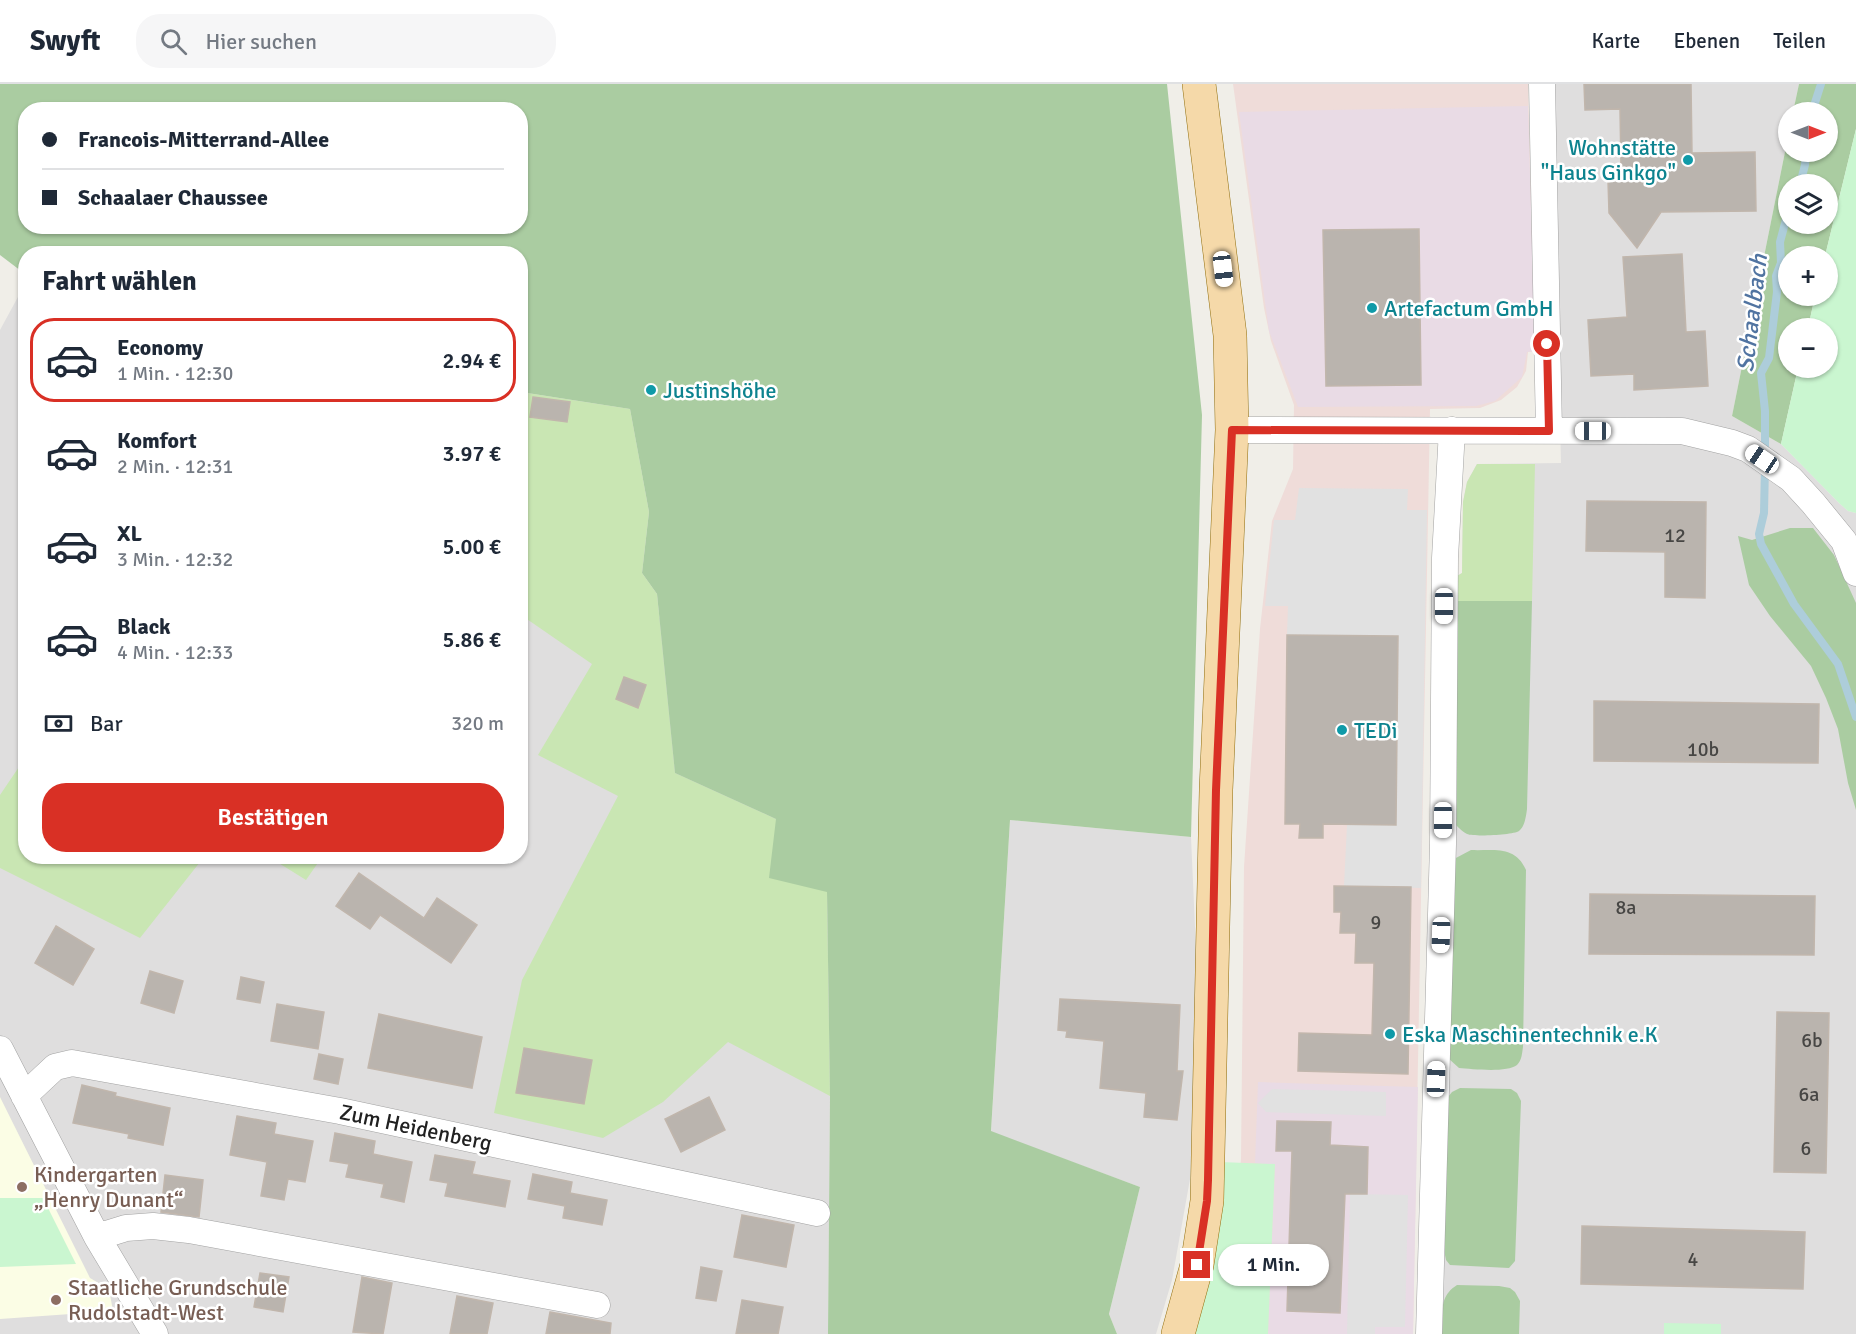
<!DOCTYPE html>
<html lang="de">
<meta charset="utf-8">
<style>
body{margin:0;font-family:Signika,sans-serif;background:#f6f6f7;color:#1f2937;height:100vh;display:flex;flex-direction:column;font-size:22px;white-space:nowrap}
*{box-sizing:border-box;margin:0}
p{font-size:20px;color:#747a83}
.icon{flex:none;width:33px;height:33px;fill:none;stroke:currentColor;stroke-width:2;stroke-linecap:round;stroke-linejoin:round}
.map{position:relative;flex:1;overflow:hidden}
.drawer{position:absolute;left:18px;top:162px;width:510px;height:618px;display:flex;flex-direction:column;background:#fff;border-radius:24px;box-shadow:0 2px 4px #0004}
.drawer>*{flex:none}
.top-card{position:absolute;left:18px;top:18px;width:510px;height:132px;border-radius:24px;box-shadow:0 2px 4px #0004;display:grid;align-content:center;height:132px;padding:0 24px;background:#fff}
.needle{width:39px;rotate:90deg}
.controls{position:absolute;left:1778px;top:18px;display:grid;gap:12px}
.controls a{display:grid;place-items:center;width:60px;height:60px;border-radius:50%;background:#fff;box-shadow:0 2px 4px #0004;font-size:30px}
.end{position:absolute;width:27px;height:27px;margin:-14px;border:8px solid #d93025;background:#fff;box-shadow:0 0 0 3px #fff}
.from{border-radius:50%}
.bubble{position:absolute;height:42px;border-radius:21px;background:#fff;box-shadow:0 2px 4px #0004;font-size:20px;font-weight:600;line-height:42px;text-align:center}
.car{position:absolute;width:18px;height:36px;margin:-18px -9px;border-radius:8px;box-shadow:0 0 4px 2px #0007;background:linear-gradient(#fff 24%,#345 0 40%,#fff 0 76%,#345 0 86%,#fff 0)}
.top-card b{display:flex;align-items:center;gap:21px;height:57px;font-size:22px}
.top-card b+b{border-top:2px solid #e0e1e3}
.top-card i{width:15px;height:15px;background:#1f2937}
ul{padding:0;list-style:none}
li{display:flex;align-items:center;gap:18px;height:84px;margin:0 12px 9px;padding:0 12px;border:3px solid transparent;border-radius:24px}
li div{flex:1}
li b{display:block;font-size:22px}
li em{font-style:normal;font-weight:600}
li.on{border-color:#d93025}
li>.icon{width:54px;height:54px;stroke-width:1.5}
h2{padding:0 24px;font-size:27px;line-height:72px}
.pay{display:flex;align-items:center;gap:15px;height:66px;padding:0 24px;font-size:22px}
.pay p{margin-inline-start:auto}
.primary-button{display:flex;gap:12px;margin-top:auto;padding:12px 24px}
.primary-button a{flex:1;height:69px;border-radius:24px;background:#d93025;color:#fff;font-size:24px;font-weight:600;line-height:69px;text-align:center}
header{display:flex;align-items:center;gap:36px;box-sizing:border-box;height:84px;padding:0 30px;background:#fff;border-bottom:2px solid #e0e1e3}
header strong{font-size:28px}
nav{display:flex;gap:33px;margin-inline-start:auto;font-size:21px}
.search{width:420px;height:54px;background:#f6f6f7;display:flex;align-items:center;gap:15px;box-sizing:border-box;padding:0 21px;border-radius:24px;color:#747a83;font-size:22px}
.map>svg:first-child{display:block}
.residential{fill:#dfdede}
.commercial{fill:#efdcd9}
.industrial{fill:#e9dbe5}
.education{fill:#fbfde5}
.grass{fill:#c9e6b3}
.forest{fill:#aacca1;fill-rule:evenodd}
.park{fill:#caf6d0}
.parking{fill:#e1e1e1}
.lines{fill:none;stroke-linecap:round;stroke-linejoin:round}
.stream{stroke:#adcdda;stroke-width:8}
.building{fill:#bab4ae;stroke:#c1b6ac;stroke-width:1.5}
.minor-casing{stroke:#a2a2a2;stroke-width:27}
.primary-casing{stroke:#916e0d;stroke-width:34}
.minor{stroke:#fff;stroke-width:26}
.primary{stroke:#f5d9a9;stroke-width:33}
.route{stroke:#d93025;stroke-width:8}
.culture-dot{fill:#0f9aa8;stroke:#fff;stroke-width:2}
.education-dot{fill:#8d6e63;stroke:#fff;stroke-width:2}
.labels{text-anchor:middle;stroke-width:5;stroke-linejoin:round;paint-order:stroke}
.number-label{font-size:20px;fill:#474644}
.culture-label{font-size:22px;fill:#0d838f;stroke:#fff;text-anchor:start}
.street-label{font-size:22px;fill:#212121;stroke:#fff}
.education-label{font-size:22px;fill:#785e54;stroke:#fff;text-anchor:start}
.water-label{font-size:24px;font-style:italic;fill:#5174a1;stroke:#fff}
</style>
<header>
<strong>Swyft</strong>
<div class="search"><svg class="icon" aria-label="search" viewBox="0 0 24 24"><circle cx="10" cy="10" r="6"/><path d="M15 15l6 6"/></svg>Hier suchen</div>
<nav><a>Karte</a><a>Ebenen</a><a>Teilen</a></nav>
</header>
<div class="map">
<svg width="1856" height="1250" viewBox="0 0 1856 1250">
<rect width="100%" height="100%" fill="#f0eee8"/>
<!-- residential -->
<path class="residential" d="M 1552,0 L 1799,0 L 1793,28 L 1788,28 L 1788,53 L 1732,332 L 1781,360 L 1839,419 L 1848,427 L 1856,429 L 1856,1250 L 1440,1250 L 1457,492 L 1462,489 L 1463,418 L 1467,398 L 1477,380 L 1561,379 Z
M 25,200 L 26,772 L 520,772 L 521,308 L 827,807 L 830,1012 L 828,1250 L 0,1250 L 0,246 Z
M 1010,736 L 1191,753 L 1198,912 L 1190,1095 L 1172,1196 L 1156,1250 L 1117,1250 L 1109,1230 L 1140,1103 L 991,1048 Z"/>
<!-- commercial -->
<path class="commercial" d="M 1233,0 L 1528,0 L 1535,267 L 1528,268 L 1526,287 L 1517,303 L 1501,316 L 1480,324 L 1430,325 L 1413,1250 L 1214,1250 L 1232,1189 L 1241,1075 L 1244,783 L 1260,545 L 1272,437 L 1293,385 L 1294,321 L 1271,257 L 1264,224 Z"/>
<!-- industrial -->
<path class="industrial" d="M 1528,22 L 1535,267 L 1527,268 L 1522,293 L 1495,317 L 1476,322 L 1298,323 L 1269,247 L 1239,28 Z
M 1258,998 L 1418,1003 L 1413,1250 L 1268,1250 L 1275,1081 L 1255,1079 Z"/>
<!-- education -->
<path class="education" d="M 0,1013 L 90,1194 L 109,1205 L 113,1227 L 0,1235 Z"/>
<!-- grass -->
<path class="grass" d="M 521,308 L 630,325 L 649,428 L 642,489 L 657,510 L 675,689 L 776,735 L 827,807 L 830,1012 L 728,958 L 663,1018 L 603,1054 L 494,1029 L 522,896 L 618,712 L 538,671 L 592,580 L 521,531 Z
M 1477,380 L 1535,380 L 1532,517 L 1456,517 L 1457,492 L 1462,489 L 1463,418 L 1467,398 Z
M 25,674 L 26,772 L 204,773 L 140,854 L 0,784 L 0,711 Z
M 269,773 L 322,773 L 306,796 Z"/>
<!-- forest -->
<path class="forest" d="M 0,0 L 1167,0 L 1202,331 L 1191,753 L 1010,736 L 991,1047 L 1140,1103 L 1109,1230 L 1117,1250 L 828,1250 L 830,1012 L 827,808 L 769,794 L 776,735 L 675,689 L 657,510 L 642,489 L 649,428 L 630,325 L 521,308 L 520,170 L 26,170 L 25,190 L 0,171 ZM 26,26 L 520,26 L 520,142 L 26,142 Z
M 1799,0 L 1856,0 L 1856,45 L 1825,172 L 1788,172 L 1788,212 L 1815,212 L 1808,244 L 1788,244 L 1788,284 L 1798,284 L 1781,360 L 1732,332 L 1788,53 L 1788,68 L 1827,68 L 1827,28 L 1793,28 ZM 1788,100 L 1827,100 L 1827,140 L 1788,140 Z
M 1790,444 L 1813,444 L 1834,471 L 1856,519 L 1856,726 L 1848,699 L 1838,645 L 1826,614 L 1811,582 L 1770,532 L 1749,501 L 1738,452 L 1752,456 Z
M 1456,517 L 1532,517 L 1527,725 C 1526,732 1525,742 1519,747 C 1513,751 1474,753 1467,750 C 1463,748 1459,744 1456,741 Z
M 1471,766 C 1494,767 1515,761 1526,786 L 1523,963 C 1522,969 1522,976 1517,981 C 1507,989 1472,985 1459,984 L 1448,974 L 1454,775 Z
M 1460,1004 L 1511,1005 L 1517,1009 L 1521,1017 L 1515,1177 L 1509,1184 L 1450,1181 L 1446,1176 L 1444,1166 L 1448,1013 L 1452,1008 Z
M 1457,1201 L 1499,1202 L 1510,1204 L 1515,1208 L 1520,1217 L 1519,1250 L 1442,1250 C 1443,1230 1438,1213 1457,1201 Z"/>
<!-- park -->
<path class="park" d="M 1856,45 L 1856,429 L 1848,427 L 1839,419 L 1781,360 L 1798,284 L 1827,284 L 1827,244 L 1808,244 L 1815,212 L 1827,212 L 1827,172 L 1825,172 Z
M 1220,1078 L 1275,1080 L 1268,1250 L 1192,1250 Z
M 0,1114 L 43,1114 L 76,1180 L 0,1183 Z
M 1664,1239 L 1721,1240 L 1721,1250 L 1664,1250 Z"/>
<!-- parking -->
<path class="parking" d="M 1299,404 L 1408,405 L 1407,426 L 1427,426 L 1421,804 L 1344,802 L 1347,741 L 1396,741 L 1398,552 L 1287,551 L 1288,522 L 1265,522 L 1274,436 L 1295,436 Z
M 1272,1005 L 1386,1008 L 1386,1032 L 1266,1028 L 1258,1019 Z
M 1350,1110 L 1408,1111 L 1405,1243 L 1375,1243 L 1375,1250 L 1347,1250 Z"/>
<g class="lines">
<!-- stream -->
<path class="stream" d="M 1812,28 L 1821,0
M 1800,100 L 1805,81 L 1806,68
M 1765,370 L 1765,327 L 1761,289 L 1769,274 L 1777,208 L 1776,192 L 1781,179 L 1780,158 L 1788,128
M 1765,382 L 1764,429 L 1759,450 L 1761,460 L 1794,520 L 1838,580 L 1856,633"/>
</g>
<!-- building -->
<path class="building" d="M 1584,0 L 1691,0 L 1692,69 L 1755,68 L 1756,127 L 1661,128 L 1637,164 L 1609,129 L 1608,96 L 1621,83 L 1620,25 L 1585,26 Z
M 1419,145 L 1421,301 L 1326,302 L 1323,146 Z
M 1682,170 L 1686,248 L 1705,247 L 1708,302 L 1634,306 L 1634,290 L 1591,292 L 1588,236 L 1627,233 L 1623,173 Z
M 533,313 L 570,318 L 567,338 L 530,333 Z
M 1587,417 L 1706,418 L 1705,514 L 1665,513 L 1665,468 L 1586,467 Z
M 1287,551 L 1398,552 L 1396,741 L 1323,740 L 1323,754 L 1299,754 L 1300,740 L 1285,740 Z
M 624,593 L 646,601 L 638,624 L 616,615 Z
M 1594,617 L 1819,620 L 1818,679 L 1594,677 Z
M 359,789 L 424,834 L 437,814 L 477,841 L 451,879 L 380,831 L 370,845 L 336,822 Z
M 1334,802 L 1411,803 L 1408,990 L 1298,987 L 1299,949 L 1372,951 L 1374,879 L 1355,879 L 1356,849 L 1340,849 L 1341,828 L 1334,828 Z
M 1590,810 L 1815,812 L 1814,871 L 1589,870 Z
M 56,842 L 94,865 L 73,901 L 35,879 Z
M 150,887 L 183,897 L 174,929 L 141,919 Z
M 241,893 L 264,898 L 260,919 L 237,915 Z
M 1060,915 L 1180,921 L 1177,987 L 1183,987 L 1177,1036 L 1144,1033 L 1146,1009 L 1100,1004 L 1104,957 L 1066,953 L 1067,947 L 1058,946 Z
M 277,920 L 324,928 L 318,965 L 271,957 Z
M 1777,928 L 1829,929 L 1826,1089 L 1774,1088 Z
M 379,930 L 482,953 L 472,1004 L 368,984 Z
M 524,964 L 592,976 L 584,1020 L 516,1009 Z
M 319,970 L 343,975 L 338,1000 L 314,995 Z
M 82,1001 L 116,1009 L 115,1012 L 170,1024 L 163,1061 L 128,1054 L 129,1050 L 73,1039 Z
M 709,1013 L 725,1046 L 681,1068 L 665,1035 Z
M 237,1032 L 276,1039 L 274,1050 L 313,1057 L 305,1098 L 288,1095 L 284,1116 L 261,1112 L 267,1078 L 230,1071 Z
M 1277,1037 L 1331,1038 L 1330,1061 L 1368,1063 L 1367,1110 L 1345,1110 L 1340,1229 L 1287,1227 L 1292,1067 L 1276,1067 Z
M 335,1049 L 375,1057 L 373,1070 L 412,1078 L 404,1118 L 381,1113 L 384,1100 L 346,1093 L 349,1080 L 330,1077 Z
M 435,1071 L 475,1078 L 472,1090 L 510,1097 L 505,1123 L 445,1112 L 448,1099 L 430,1096 Z
M 533,1090 L 572,1098 L 570,1109 L 607,1116 L 602,1141 L 563,1134 L 565,1122 L 528,1115 Z
M 165,1091 L 203,1096 L 199,1133 L 161,1128 Z
M 742,1131 L 794,1141 L 786,1183 L 734,1173 Z
M 1582,1142 L 1805,1148 L 1803,1205 L 1581,1200 Z
M 701,1183 L 722,1187 L 716,1217 L 696,1214 Z
M 260,1189 L 289,1193 L 283,1228 L 254,1223 Z
M 362,1193 L 392,1199 L 383,1250 L 353,1248 Z
M 457,1212 L 493,1219 L 487,1250 L 450,1250 Z
M 742,1216 L 783,1223 L 778,1250 L 736,1250 Z
M 550,1228 L 611,1239 L 610,1250 L 546,1250 Z"/>
<g class="lines">
<defs>
<path id="minor" d="M 1542,0 L 1549,347
M 1232,346 L 1682,347 L 1732,359 L 1748,365 L 1791,395 L 1813,419 L 1844,457 L 1856,489
M 0,965 L 97,1153 L 155,1250
M 24,1012 L 55,983 L 72,979 L 340,1027 L 817,1129
M 97,1153 L 126,1144 L 153,1142 L 189,1146 L 597,1221
M 1429,1250 L 1443,760 L 1445,474 L 1452,346"/>
<path id="primary" d="M 1178,1250 L 1197,1181 L 1207,1117 L 1216,706 L 1232,346 L 1230,251 L 1199,0"/>
</defs>
<!-- minor casing -->
<use href="#minor" class="minor-casing"/>
<!-- primary casing -->
<use href="#primary" class="primary-casing"/>
<!-- minor -->
<use href="#minor" class="minor"/>
<!-- primary -->
<use href="#primary" class="primary"/>
</g>
<g class="lines">
<!-- route -->
<path class="route" d="M 1197,1181 L 1207,1117 L 1208,1096 L 1216,706 L 1232,346 L 1549,347 L 1547,260"/>
</g>
<!-- markers -->
<g class="culture-dot">
<circle cx="1688" cy="76" r="6"/>
<circle cx="1372" cy="224" r="6"/>
<circle cx="651" cy="306" r="6"/>
<circle cx="1342" cy="646" r="6"/>
<circle cx="1390" cy="950" r="6"/>
</g>
<g class="education-dot">
<circle cx="22" cy="1103" r="6"/>
<circle cx="56" cy="1216" r="6"/>
</g>
<g class="labels">
<!-- number labels -->
<g class="number-label">
<text x="1675" y="458">12</text>
<text x="1703" y="672">10b</text>
<text x="1626" y="830">8a</text>
<text x="1376" y="845">9</text>
<text x="1812" y="963">6b</text>
<text x="1809" y="1017">6a</text>
<text x="1806" y="1071">6</text>
<text x="1693" y="1182">4</text>
</g>
<!-- culture labels -->
<g class="culture-label">
<text x="1676" y="71" text-anchor="end">Wohnstätte<tspan x="1676" dy="25">"Haus Ginkgo"</tspan></text>
<text x="1384" y="232">Artefactum GmbH</text>
<text x="663" y="314">Justinshöhe</text>
<text x="1354" y="654">TEDi</text>
<text x="1402" y="958">Eska Maschinentechnik e.K</text>
</g>
<!-- street labels -->
<g class="street-label">
<text transform="translate(416 1043) rotate(12)" y="8">Zum Heidenberg</text>
</g>
<!-- education labels -->
<g class="education-label">
<text x="34" y="1098">Kindergarten<tspan x="34" dy="25">„Henry Dunant“</tspan></text>
<text x="68" y="1211">Staatliche Grundschule<tspan x="68" dy="25">Rudolstadt-West</tspan></text>
</g>
<!-- water labels -->
<g class="water-label">
<text transform="translate(1752 229) rotate(-83)" y="8">Schaalbach</text>
</g>
</g>
</svg>
<div class="controls">
<a><svg class="needle" viewBox="-14 -14 28 28"><path d="M0-13l5 13h-10z" fill="#e53935"/><path d="M0 13l5-13h-10z" fill="#747a83"/></svg></a>
<a><svg class="icon" aria-label="layers" viewBox="0 0 24 24"><path d="M12 4l9 5-9 5-9-5zM3 14l9 5 9-5"/></svg></a>
<a>+</a>
<a>−</a>
</div>
<i class="end from" style="left:1547px;top:260px"></i>
<i class="end" style="left:1197px;top:1181px"></i>
<div class="bubble" style="left:1218px;top:1160px;width:111px">1 Min.</div>
<i class="car" style="left:1223px;top:185px;rotate:173deg"></i>
<i class="car" style="left:1593px;top:347px;rotate:270deg"></i>
<i class="car" style="left:1762px;top:375px;rotate:304deg"></i>
<i class="car" style="left:1444px;top:522px;rotate:180deg"></i>
<i class="car" style="left:1443px;top:736px;rotate:180deg"></i>
<i class="car" style="left:1441px;top:851px;rotate:182deg"></i>
<i class="car" style="left:1436px;top:995px;rotate:2deg"></i>
<div class="top-card">
<b><i class="from"></i>Francois-Mitterrand-Allee</b>
<b><i></i>Schaalaer Chaussee</b>
</div>
<section class="drawer">
<h2>Fahrt wählen</h2>
<ul>
<li class="on"><svg class="icon" aria-label="car" viewBox="0 0 24 24"><path d="M5 17H2v-5l4-1 3-4h7l3 4 3 1v5h-3M9 17h6M6 11h13"/><circle cx="7" cy="17" r="2"/><circle cx="17" cy="17" r="2"/></svg><div><b>Economy</b><p>1 Min. · 12:30</p></div><em>2.94 €</em></li>
<li><svg class="icon" aria-label="car" viewBox="0 0 24 24"><path d="M5 17H2v-5l4-1 3-4h7l3 4 3 1v5h-3M9 17h6M6 11h13"/><circle cx="7" cy="17" r="2"/><circle cx="17" cy="17" r="2"/></svg><div><b>Komfort</b><p>2 Min. · 12:31</p></div><em>3.97 €</em></li>
<li><svg class="icon" aria-label="car" viewBox="0 0 24 24"><path d="M5 17H2v-5l4-1 3-4h7l3 4 3 1v5h-3M9 17h6M6 11h13"/><circle cx="7" cy="17" r="2"/><circle cx="17" cy="17" r="2"/></svg><div><b>XL</b><p>3 Min. · 12:32</p></div><em>5.00 €</em></li>
<li><svg class="icon" aria-label="car" viewBox="0 0 24 24"><path d="M5 17H2v-5l4-1 3-4h7l3 4 3 1v5h-3M9 17h6M6 11h13"/><circle cx="7" cy="17" r="2"/><circle cx="17" cy="17" r="2"/></svg><div><b>Black</b><p>4 Min. · 12:33</p></div><em>5.86 €</em></li>
</ul>
<div class="pay"><svg class="icon" aria-label="cash" viewBox="0 0 24 24"><path d="M3 7h18v10H3z"/><circle cx="12" cy="12" r="2"/></svg>Bar<p>320 m</p></div>
<div class="primary-button"><a>Bestätigen</a></div>
</section>
</div>
